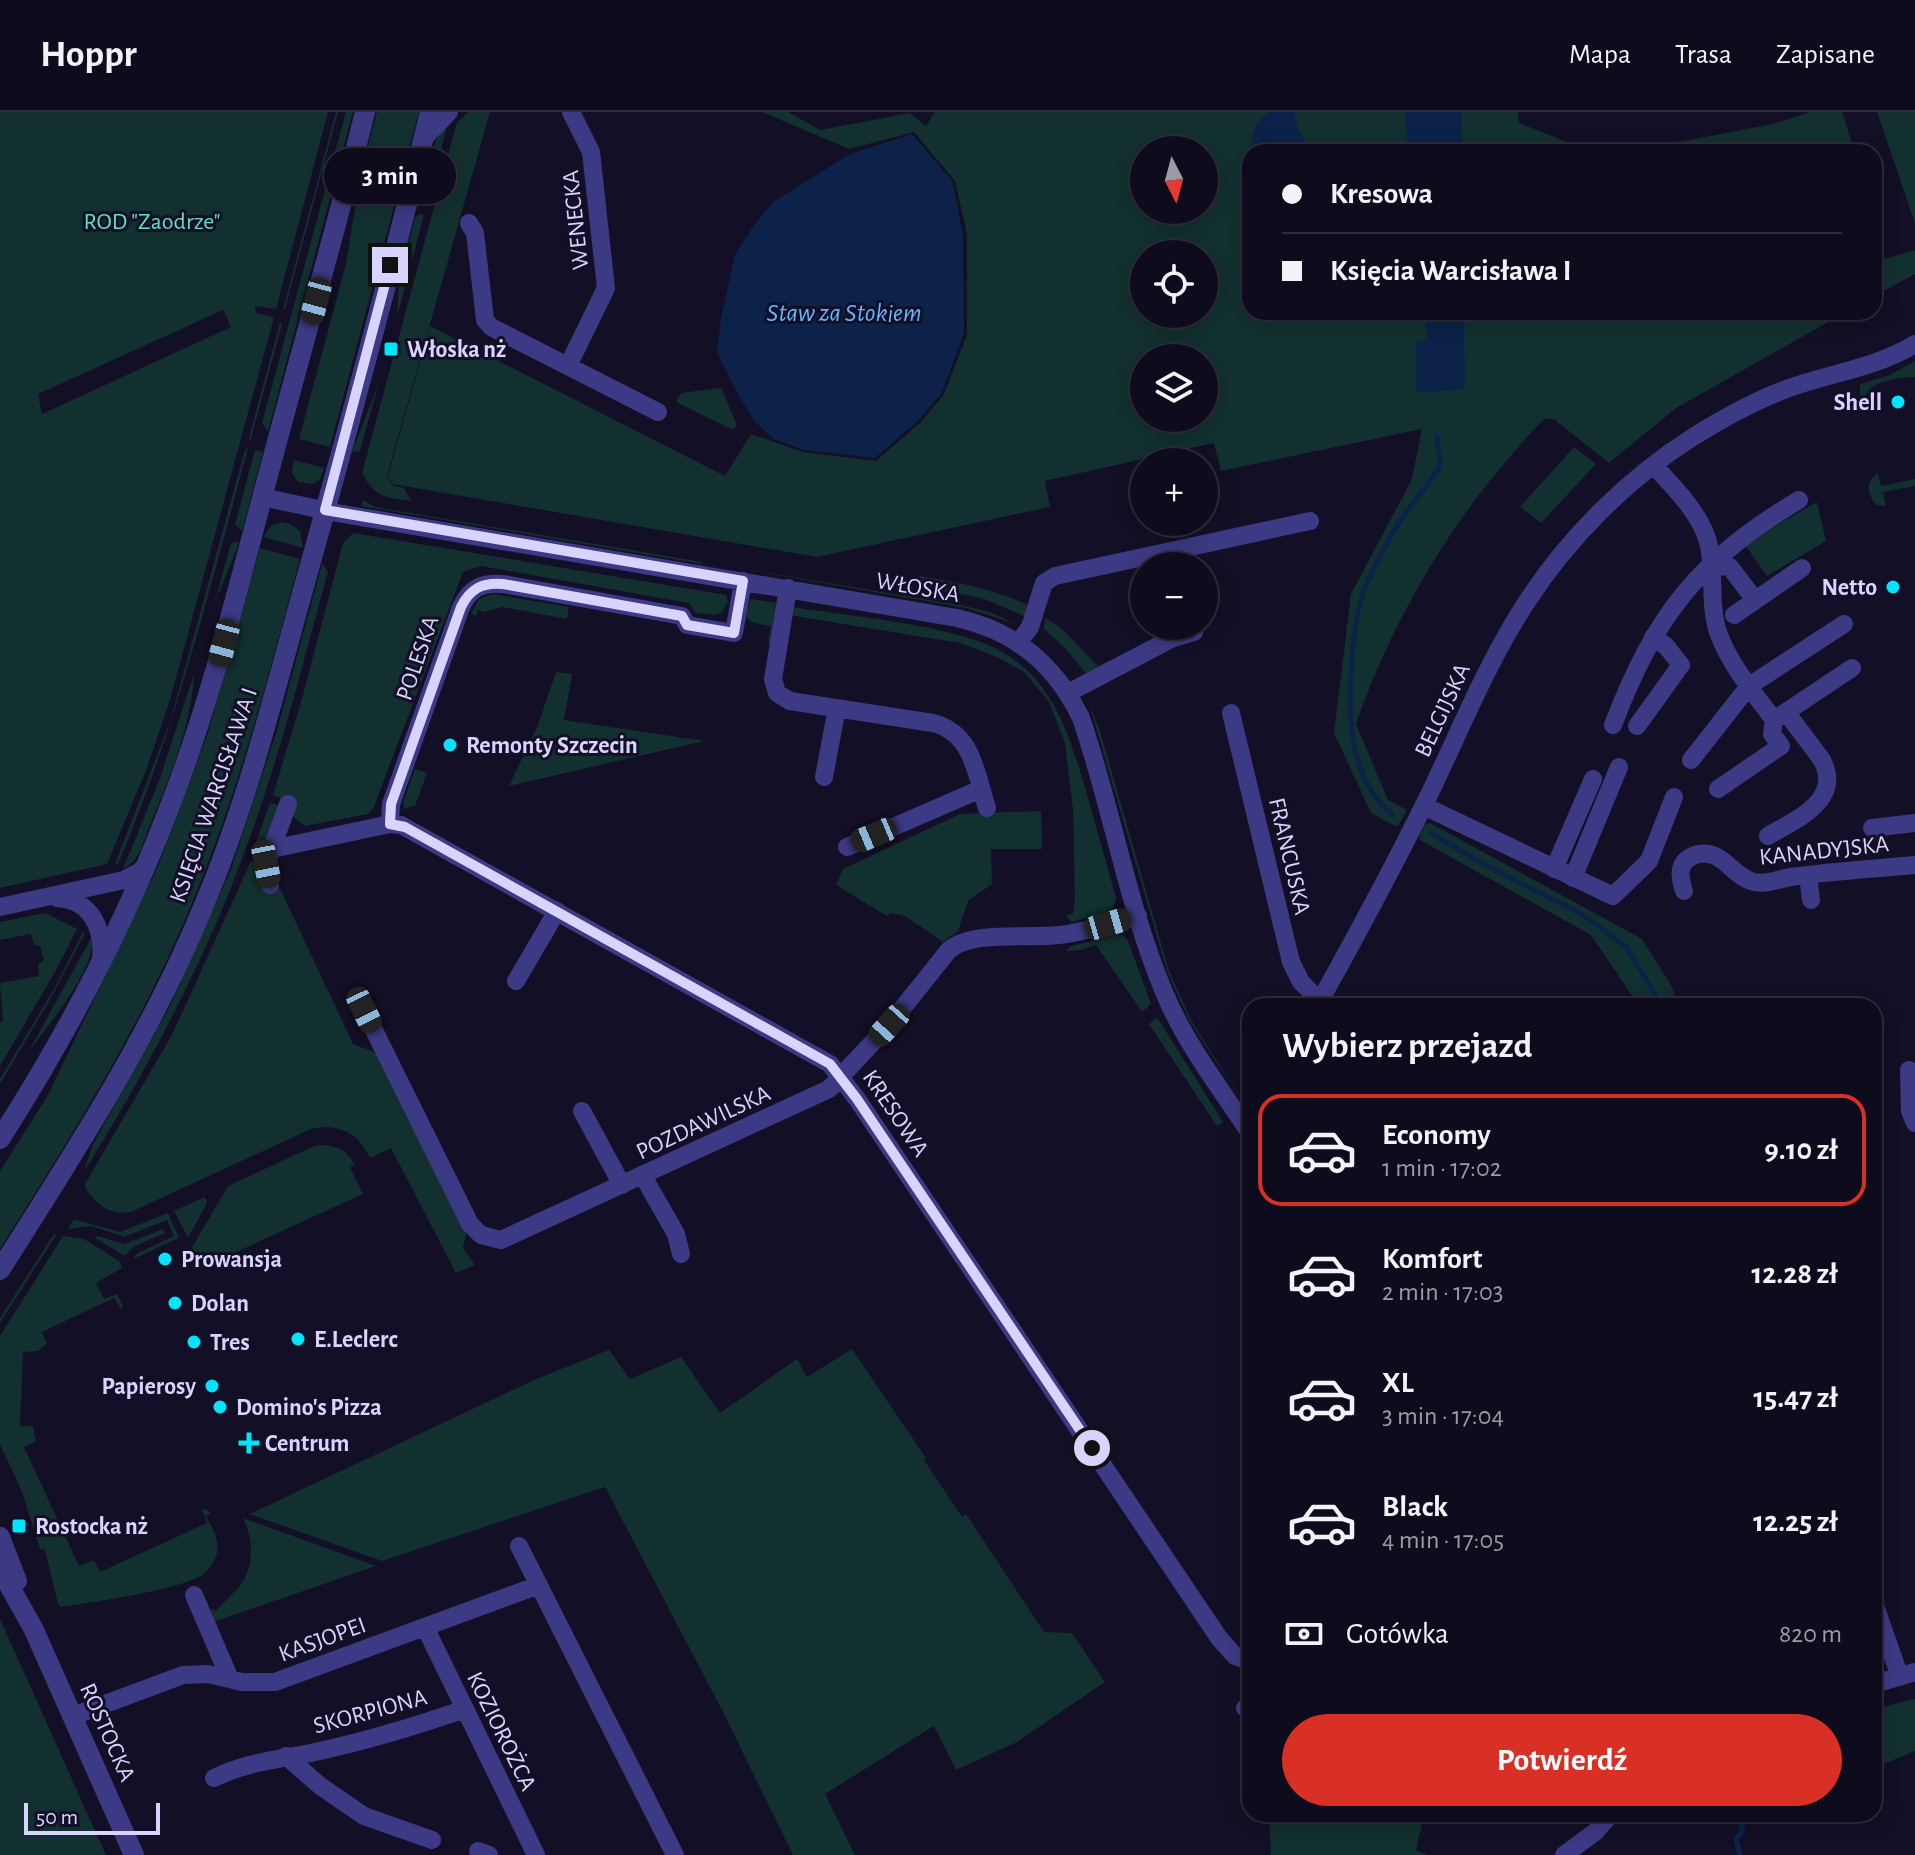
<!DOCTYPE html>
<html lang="pl">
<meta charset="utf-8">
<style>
body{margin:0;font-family:"Alegreya Sans",sans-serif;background:#1c1929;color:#f1f3f6;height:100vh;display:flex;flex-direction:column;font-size:30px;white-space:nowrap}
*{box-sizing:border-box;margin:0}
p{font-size:26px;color:#9b9ba3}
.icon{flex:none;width:44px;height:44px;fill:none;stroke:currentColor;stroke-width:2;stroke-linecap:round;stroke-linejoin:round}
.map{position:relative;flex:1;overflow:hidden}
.panel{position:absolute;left:1242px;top:886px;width:640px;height:824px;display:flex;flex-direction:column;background:#0e0b1c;border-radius:24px;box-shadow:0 4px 20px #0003,0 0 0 2px #2e2b3b}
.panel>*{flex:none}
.guide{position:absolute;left:1242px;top:32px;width:640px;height:176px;border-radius:24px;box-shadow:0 4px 20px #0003,0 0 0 2px #2e2b3b;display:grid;align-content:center;height:176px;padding:0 40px;background:#0e0b1c}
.needle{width:52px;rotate:174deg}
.controls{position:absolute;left:1130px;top:24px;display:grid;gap:16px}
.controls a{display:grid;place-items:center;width:88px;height:88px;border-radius:50%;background:#0e0b1c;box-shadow:0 4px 20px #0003,0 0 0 2px #2e2b3b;font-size:40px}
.scale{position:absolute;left:24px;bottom:20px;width:136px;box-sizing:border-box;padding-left:8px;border:4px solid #d9d4ff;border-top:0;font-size:22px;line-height:28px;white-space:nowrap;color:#d9d4ff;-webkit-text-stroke:6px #130f26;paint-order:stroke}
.end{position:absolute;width:36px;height:36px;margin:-18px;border:10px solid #d9d4ff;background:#111;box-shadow:0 0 0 4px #111}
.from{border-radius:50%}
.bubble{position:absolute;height:56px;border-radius:28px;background:#0e0b1c;box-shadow:0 4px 20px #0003,0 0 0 2px #2e2b3b;font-size:26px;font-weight:700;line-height:56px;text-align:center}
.car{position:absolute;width:24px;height:48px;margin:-24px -12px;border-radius:10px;box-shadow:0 0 6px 2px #0007;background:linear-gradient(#222 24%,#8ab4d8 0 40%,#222 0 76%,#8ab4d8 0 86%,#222 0)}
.guide b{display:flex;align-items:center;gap:28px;height:76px;font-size:30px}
.guide b+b{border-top:2px solid #2e2b3b}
.guide i{width:20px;height:20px;background:#f1f3f6}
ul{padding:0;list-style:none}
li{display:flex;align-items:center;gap:24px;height:112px;margin:0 16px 12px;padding:0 24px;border:4px solid transparent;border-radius:24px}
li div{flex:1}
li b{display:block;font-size:30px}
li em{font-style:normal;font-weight:700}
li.on{border-color:#d93025}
li>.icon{width:72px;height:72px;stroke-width:1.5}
h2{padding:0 40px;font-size:36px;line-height:96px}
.pay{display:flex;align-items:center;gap:20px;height:88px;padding:0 40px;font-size:30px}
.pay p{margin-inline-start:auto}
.primary-button{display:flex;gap:16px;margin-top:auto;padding:16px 40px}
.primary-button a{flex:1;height:92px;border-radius:48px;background:#d93025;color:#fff;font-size:32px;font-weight:700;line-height:92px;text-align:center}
header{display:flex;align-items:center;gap:48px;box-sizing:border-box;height:112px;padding:0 40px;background:#0e0b1c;border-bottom:2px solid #2e2b3b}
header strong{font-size:38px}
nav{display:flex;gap:44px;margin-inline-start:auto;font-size:28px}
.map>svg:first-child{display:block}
.green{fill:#12302f;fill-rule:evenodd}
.water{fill:#0c2248}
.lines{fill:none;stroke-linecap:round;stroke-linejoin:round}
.stream{stroke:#0c2248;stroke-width:5}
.minor{stroke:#3d3a85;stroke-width:18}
.tertiary{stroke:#3d3a85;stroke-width:20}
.route{stroke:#d9d4ff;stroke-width:10}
.poi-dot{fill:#00e5ff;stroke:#130f26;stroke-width:3}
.labels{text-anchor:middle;stroke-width:6;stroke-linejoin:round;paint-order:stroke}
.street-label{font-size:24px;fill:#d9d4ff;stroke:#130f26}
.park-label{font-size:24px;fill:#5fe0c0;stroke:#130f26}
.poi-label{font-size:24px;font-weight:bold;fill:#d9d4ff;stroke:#130f26;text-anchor:start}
.water-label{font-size:26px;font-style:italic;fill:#62b6ff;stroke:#130f26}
</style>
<header>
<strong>Hoppr</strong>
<nav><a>Mapa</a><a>Trasa</a><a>Zapisane</a></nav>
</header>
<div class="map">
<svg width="1915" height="1743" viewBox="0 0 1915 1743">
<rect width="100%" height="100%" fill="#130f26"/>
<!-- green -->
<path class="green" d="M 0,0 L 328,0 L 276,197 L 255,194 L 256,201 L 274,205 L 170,588 L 147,656 L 107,752 L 0,776 ZM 223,198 L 231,215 L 42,302 L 38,282 Z
M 336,0 L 338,0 L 285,197 L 283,198 Z
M 346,0 L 353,0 L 268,319 L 262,311 Z
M 377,0 L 419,0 L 330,335 L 299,327 L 346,152 L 360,64 Z
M 469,0 L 490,0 L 387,364 L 392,373 L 404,376 L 411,389 C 384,385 376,386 362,361 L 457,10 Z
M 762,0 L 788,0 L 820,18 L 910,1 L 926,14 L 935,0 L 1518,0 L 1519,11 L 1572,32 L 1658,34 L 1773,12 L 1811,0 L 1842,0 L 1855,40 L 1250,40 L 1250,200 L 1846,200 L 1676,296 L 1609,351 L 1555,308 L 1546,306 C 1532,317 1521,333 1509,346 C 1444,420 1388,519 1356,612 L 1388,688 L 1407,698 L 1397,715 L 1371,701 L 1334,621 L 1351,482 L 1412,367 L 1422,317 L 1221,359 L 1214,331 L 1045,369 L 1050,395 L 817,445 L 392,372 L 388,364 L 430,214 L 725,364 L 751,322 L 803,340 L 876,349 L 921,310 L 944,282 L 967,223 L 967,122 L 955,69 L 914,20 L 849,37 ZM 1144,38 L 1204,38 L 1204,98 L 1144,98 ZM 1144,142 L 1204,142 L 1204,202 L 1144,202 ZM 1144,246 L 1204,246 L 1204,306 L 1144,306 Z
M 1877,0 L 1915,0 L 1915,111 Z
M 448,10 L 427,92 L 419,87 L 436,27 Z
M 420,102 L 424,103 L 397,205 L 399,168 L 415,105 Z
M 1915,138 L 1915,162 L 1874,184 L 1874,150 Z
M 280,210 L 282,212 L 250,330 L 249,326 Z
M 1915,249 L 1915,265 C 1898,266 1868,268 1864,288 L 1860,288 L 1860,272 L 1890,263 Z
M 379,270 L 360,339 L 352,340 Z
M 721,276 L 737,313 L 733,318 L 676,290 L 681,281 Z
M 1574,335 L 1596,352 L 1541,411 L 1520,395 Z
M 248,336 C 210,477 175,618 118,752 L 115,752 L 170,610 L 245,338 Z
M 255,338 L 263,340 L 242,419 L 235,412 Z
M 294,348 L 324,356 L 320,368 L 312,372 L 298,370 L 292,361 Z
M 1878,361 L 1881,374 L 1915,367 L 1915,374 L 1883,380 L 1886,394 L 1877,393 C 1867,384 1865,368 1878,361 Z
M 363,388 L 375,395 L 702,450 L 702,452 L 361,394 Z
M 1817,390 L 1826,429 L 1767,464 L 1746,434 L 1780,411 Z
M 282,410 L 290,412 L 300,419 L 303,436 L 263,425 L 271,414 Z
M 353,421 L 726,483 L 728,490 L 722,500 L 716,503 L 696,501 L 689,491 L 481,454 L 463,460 L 373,697 L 368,702 L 305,714 L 294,705 L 288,689 L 273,683 L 301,590 L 343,431 Z
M 233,430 L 239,430 L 238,434 L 215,490 L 230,434 Z
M 260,436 L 300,447 C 267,570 235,693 184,810 C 134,926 67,1031 0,1137 L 0,1059 L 48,983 L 158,754 L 207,624 Z
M 322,452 L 328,459 C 300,563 274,667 234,768 C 194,870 142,966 84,1060 L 92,1034 L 170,894 L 231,757 L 277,618 Z
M 714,452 L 966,494 L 992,501 L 1016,512 L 966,496 Z
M 919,464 C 958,470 994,477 1030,494 L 1024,504 L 982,486 L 916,475 Z
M 493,482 L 569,495 L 567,507 L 502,495 L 483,500 L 478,498 L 476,504 L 471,502 L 479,487 Z
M 751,487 L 776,491 L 770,532 L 768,531 L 771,514 C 752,511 739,510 751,487 Z
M 793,495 C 850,504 917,510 972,527 C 1050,551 1068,617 1088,686 C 1097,719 1107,753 1116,786 L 1112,800 L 1071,810 L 1066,803 L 1073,802 L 1075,788 L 1073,697 L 1065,631 L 1049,590 L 1024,560 L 997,545 L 960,531 L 789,503 Z
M 1045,506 L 1060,515 L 1098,554 L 1149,531 L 1153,526 L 1157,514 L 1160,517 C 1151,540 1107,553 1086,562 L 1067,538 L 1044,517 Z
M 556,560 L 572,562 L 564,608 L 704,629 L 509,674 L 537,615 Z
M 194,562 C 191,623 162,680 141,737 L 134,749 L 123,757 L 160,666 Z
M 1089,591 L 1100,619 L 1169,859 L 1191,908 L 1250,1002 L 1189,908 L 1167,859 Z
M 415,657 L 427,661 L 415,694 L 406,696 L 405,699 L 403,691 Z
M 270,691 L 282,694 L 261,747 L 252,741 Z
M 1041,699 L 1042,737 L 991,737 L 992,772 L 968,789 L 958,819 L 943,830 L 905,804 L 890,801 L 887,804 L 836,773 L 843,757 L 960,702 Z
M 1430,711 L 1642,827 L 1672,875 L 1677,894 L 1639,894 L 1591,823 L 1420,728 L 1419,724 L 1425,712 Z
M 251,749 L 260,752 L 277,770 L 353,932 L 381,943 L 467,1118 L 463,1136 L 475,1153 L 456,1161 L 391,1036 L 370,1046 C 358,1020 338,1011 311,1017 L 131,1100 C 109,1103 98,1094 86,1077 L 85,1072 L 173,921 Z
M 45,801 L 77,817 L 55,860 L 0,954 L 0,911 L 3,909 L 0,871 L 39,864 L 38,852 L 44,848 L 40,834 L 34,833 L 31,822 L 0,828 L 0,810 Z
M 83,820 L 85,821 L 48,891 L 0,972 L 0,967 L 54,877 Z
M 1114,823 L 1123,823 L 1128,829 L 1151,892 L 1142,900 L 1096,833 L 1081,838 L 1066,839 L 1071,834 Z
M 91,826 C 100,851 46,917 29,939 Z
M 1157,905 L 1223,1010 L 1217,1014 L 1149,912 Z
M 322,1033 C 338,1034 347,1038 355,1053 L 350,1055 L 363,1082 L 199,1157 L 191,1137 L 228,1074 L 312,1035 Z
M 205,1085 L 207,1091 L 188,1126 L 174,1099 Z
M 168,1101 L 179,1126 L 133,1147 L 136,1142 L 174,1124 L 167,1108 L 124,1125 L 92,1114 L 68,1117 L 73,1109 L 77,1108 L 120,1120 Z
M 163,1117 L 165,1121 L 133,1135 L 125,1144 L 95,1126 L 97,1124 L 125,1132 Z
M 54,1122 L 56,1123 L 0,1211 L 0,1206 Z
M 63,1124 L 84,1127 L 119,1149 L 122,1156 L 96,1171 L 104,1187 L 117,1182 L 123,1195 L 121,1197 L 114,1186 L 42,1220 L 47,1232 L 38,1239 L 23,1240 L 20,1314 L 33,1314 L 36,1329 L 24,1335 L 79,1454 L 94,1448 L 100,1460 L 207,1411 L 202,1398 L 205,1397 L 211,1401 L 206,1404 C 213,1417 221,1430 216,1445 C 214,1449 209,1457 206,1460 C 187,1478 90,1490 61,1495 L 58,1492 L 45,1438 L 40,1437 L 22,1380 L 0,1332 L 0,1224 Z
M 852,1237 L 926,1346 L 924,1348 L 962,1405 L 966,1402 L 1044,1520 L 1072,1521 L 1105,1570 L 1017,1630 L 956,1658 L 934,1614 L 825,1682 L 855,1743 L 793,1743 L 722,1598 L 605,1375 L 382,1449 L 250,1402 L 534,1268 L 609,1238 L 630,1267 L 681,1245 L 720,1301 L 797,1247 L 807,1265 Z
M 243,1406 L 376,1454 L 213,1510 L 211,1496 L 216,1499 C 223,1490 232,1483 239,1475 C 255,1454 254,1429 243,1406 Z
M 0,1507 L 106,1743 L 0,1743 Z
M 1915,1587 L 1915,1639 L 1874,1656 L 1874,1597 Z
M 1269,1702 L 1424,1702 L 1416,1738 L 1427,1743 L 1271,1743 Z"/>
<!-- water -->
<path class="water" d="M 1269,0 L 1294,0 L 1299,18 L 1312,40 L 1251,40 C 1251,26 1256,7 1269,0 Z
M 1405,0 L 1462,0 L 1462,40 L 1408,40 Z
M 912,22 L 953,70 L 963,124 L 964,221 L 942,281 L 919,308 L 875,346 L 803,338 L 774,327 L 756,311 L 740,286 L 717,240 L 721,206 L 735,143 L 754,113 L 773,90 L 850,42 Z
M 1426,200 L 1464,200 L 1465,272 L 1462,278 L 1421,280 L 1416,278 L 1416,231 L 1426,228 Z"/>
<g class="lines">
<!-- stream -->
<path class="stream" d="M 1392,702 C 1347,664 1348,602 1352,549 C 1354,522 1356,496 1367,471 C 1377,449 1388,427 1402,406 C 1413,390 1427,375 1438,357 L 1440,350 L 1437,325
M 1431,721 L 1483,752 L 1581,802 L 1605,819 L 1627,836 L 1662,894
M 1740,1743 L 1736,1727 L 1742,1720 L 1742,1702"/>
<!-- minor -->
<path class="minor" d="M 423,27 L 449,0
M 469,111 L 475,121 L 485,208 L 491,215 L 658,300
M 568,254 L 606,176 L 591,40 L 571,0
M 1654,354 C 1674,375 1703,404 1709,434 C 1715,462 1709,493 1718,520 C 1729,552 1754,581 1774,608
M 262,385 L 337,401 L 957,506 C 1015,519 1055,552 1081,606 C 1112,696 1127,792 1164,880 C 1185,931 1220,976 1250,1021
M 1711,453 L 1730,455 L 1755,488
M 788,476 L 773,567 L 777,581 L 790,589 L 933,611 C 973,621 976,662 987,696
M 1734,503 L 1802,456
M 1019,530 L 1030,515 L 1044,471 L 1055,464 L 1310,409
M 1068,581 L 1171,527 L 1194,520
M 1231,601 L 1291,850 L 1301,870 L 1320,889
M 1613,613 C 1655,503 1698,448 1799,388
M 1637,614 L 1681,553 L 1666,534 L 1653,525
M 1691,648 L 1749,574 L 1844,512
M 824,665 L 837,596
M 1718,677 L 1781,634 L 1772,622 L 1774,608 L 1852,556
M 1424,694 L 1613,784 L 1649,749 L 1674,685
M 390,712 L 391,692 L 461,495 C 470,476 482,470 503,472 L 682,504 L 687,513 L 734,521 L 743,469
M 1872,716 L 1915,711
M 1768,724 C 1796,707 1843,689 1822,648 L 1786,600
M 847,735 L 981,677
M 272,737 L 390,712 L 401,713 L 830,952 L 857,987 L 1219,1526 L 1235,1544 L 1250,1549
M 1554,757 L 1593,667
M 1808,763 L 1811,788
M 1573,766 L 1619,655
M 270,773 L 266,752 L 288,692
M 1684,779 C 1679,764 1677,750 1695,743 C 1721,734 1732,765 1754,770 C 1766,773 1779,767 1791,765 C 1832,759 1874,757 1915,753
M 57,786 C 92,788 104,817 101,849
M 0,795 L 124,768 L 139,760 L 145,754
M 516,869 L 557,799
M 1323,894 L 1320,889 C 1356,824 1392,758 1425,691 C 1458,624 1485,554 1526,491 C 1567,427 1628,366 1693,325 C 1725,305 1759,286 1795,274 C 1836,260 1877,255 1915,232
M 364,898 L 470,1112 L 481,1123 L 501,1128 L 829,977 L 889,913 L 949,838 C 973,818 1028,827 1059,823 C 1086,820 1112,811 1138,804
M 1909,958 L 1910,999 L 1915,1011
M 582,999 L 622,1073
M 643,1064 L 676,1122 L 681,1142
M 519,1434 L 675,1743
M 194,1483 L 230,1567
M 1874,1491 L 1900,1565
M 425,1515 L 536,1743
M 1874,1572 L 1915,1560
M 1245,1596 L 1250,1594
M 73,1604 L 183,1563 L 208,1562 L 242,1570 L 275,1570 L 539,1473
M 286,1644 L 319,1673 L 364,1704 L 432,1728
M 214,1666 C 249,1649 278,1648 315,1640 C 366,1629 416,1614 465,1597
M 478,1739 L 489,1743
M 1564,1743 L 1595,1720 L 1611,1702"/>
<!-- tertiary -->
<path class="tertiary" d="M 0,1027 C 66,924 124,814 168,699 C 208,597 234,492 262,386 C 296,257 333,129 365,0
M 0,1158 C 75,1040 151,923 204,793 C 251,682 277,569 310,453 C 352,303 393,151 430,0
M 0,1425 L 17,1469
M 0,1457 L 34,1518 L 134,1743"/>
</g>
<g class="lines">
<!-- route -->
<path class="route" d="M 390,153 L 325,398 L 743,469 L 734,521 L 687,513 L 682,504 L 503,472 C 482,470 470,477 461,495 L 391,692 L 390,712 L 405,715 L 830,952 L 857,987 L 1092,1336"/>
</g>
<!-- markers -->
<g class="poi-dot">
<rect x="383" y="229" width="16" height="16" rx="4"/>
<circle cx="1898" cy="290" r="8"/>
<circle cx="1893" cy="475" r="8"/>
<circle cx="450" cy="633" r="8"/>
<circle cx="165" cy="1147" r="8"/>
<circle cx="175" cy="1191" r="8"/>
<circle cx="298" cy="1227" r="8"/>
<circle cx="194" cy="1230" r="8"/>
<circle cx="212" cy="1274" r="8"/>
<circle cx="220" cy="1295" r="8"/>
<path d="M245 1319h8v8h8v8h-8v8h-8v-8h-8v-8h8z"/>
<rect x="11" y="1406" width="16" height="16" rx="4"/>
</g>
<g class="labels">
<!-- street labels -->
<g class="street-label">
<text transform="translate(575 108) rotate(-96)" y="8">WENECKA</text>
<text transform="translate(918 475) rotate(10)" y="8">WŁOSKA</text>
<text transform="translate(417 546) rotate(-71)" y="8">POLESKA</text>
<text transform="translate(1442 598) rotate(-65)" y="8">BELGIJSKA</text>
<text transform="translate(213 683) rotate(-71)" y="8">KSIĘCIA WARCISŁAWA I</text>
<text transform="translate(1824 738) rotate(-6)" y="8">KANADYJSKA</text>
<text transform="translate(1290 744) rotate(77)" y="8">FRANCUSKA</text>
<text transform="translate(896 1001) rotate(56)" y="8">KRESOWA</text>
<text transform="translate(703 1010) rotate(-25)" y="8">POZDAWILSKA</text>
<text transform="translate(322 1527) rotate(-20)" y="8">KASJOPEI</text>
<text transform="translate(370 1599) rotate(-15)" y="8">SKORPIONA</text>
<text transform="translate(502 1619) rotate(64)" y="8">KOZIOROŻCA</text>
<text transform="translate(108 1620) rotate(66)" y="8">ROSTOCKA</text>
</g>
<!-- park labels -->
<g class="park-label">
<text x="152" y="117">ROD "Zaodrze"</text>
</g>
<!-- poi labels -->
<g class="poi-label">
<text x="407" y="245">Włoska nż</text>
<text x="1882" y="298" text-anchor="end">Shell</text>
<text x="1877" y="483" text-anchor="end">Netto</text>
<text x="466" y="641">Remonty Szczecin</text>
<text x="181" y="1155">Prowansja</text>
<text x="191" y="1199">Dolan</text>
<text x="314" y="1235">E.Leclerc</text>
<text x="210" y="1238">Tres</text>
<text x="196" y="1282" text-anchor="end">Papierosy</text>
<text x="236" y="1303">Domino's Pizza</text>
<text x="265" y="1339">Centrum</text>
<text x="35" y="1422">Rostocka nż</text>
</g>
<!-- water labels -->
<g class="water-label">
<text x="844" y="209">Staw za Stokiem</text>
</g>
</g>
</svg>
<div class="controls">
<a><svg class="needle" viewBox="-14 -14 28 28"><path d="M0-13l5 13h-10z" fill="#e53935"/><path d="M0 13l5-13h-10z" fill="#9b9ba3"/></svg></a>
<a><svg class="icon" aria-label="locate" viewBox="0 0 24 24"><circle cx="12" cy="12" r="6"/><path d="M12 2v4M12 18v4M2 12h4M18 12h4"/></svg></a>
<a><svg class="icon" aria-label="layers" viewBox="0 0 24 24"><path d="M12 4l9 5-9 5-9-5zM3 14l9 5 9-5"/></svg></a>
<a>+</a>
<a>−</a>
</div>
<div class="scale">50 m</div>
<i class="end from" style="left:1092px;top:1336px"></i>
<i class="end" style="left:390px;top:153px"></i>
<div class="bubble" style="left:324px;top:36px;width:132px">3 min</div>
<i class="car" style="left:316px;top:189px;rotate:195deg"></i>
<i class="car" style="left:224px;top:531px;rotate:195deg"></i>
<i class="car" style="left:874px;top:723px;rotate:247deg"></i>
<i class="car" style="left:266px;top:752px;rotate:169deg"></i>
<i class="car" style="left:1108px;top:812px;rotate:74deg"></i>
<i class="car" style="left:364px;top:898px;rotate:154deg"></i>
<i class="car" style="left:889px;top:913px;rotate:222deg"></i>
<div class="guide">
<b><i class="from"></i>Kresowa</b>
<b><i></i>Księcia Warcisława I</b>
</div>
<section class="panel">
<h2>Wybierz przejazd</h2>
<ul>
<li class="on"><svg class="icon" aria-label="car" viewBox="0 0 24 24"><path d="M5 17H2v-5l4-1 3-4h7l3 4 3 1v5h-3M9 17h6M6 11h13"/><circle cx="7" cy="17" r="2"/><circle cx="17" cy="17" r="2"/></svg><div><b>Economy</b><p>1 min · 17:02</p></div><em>9.10 zł</em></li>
<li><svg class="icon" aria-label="car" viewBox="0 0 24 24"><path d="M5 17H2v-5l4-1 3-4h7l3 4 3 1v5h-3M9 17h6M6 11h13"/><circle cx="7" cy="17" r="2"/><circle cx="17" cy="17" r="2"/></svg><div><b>Komfort</b><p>2 min · 17:03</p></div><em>12.28 zł</em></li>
<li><svg class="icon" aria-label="car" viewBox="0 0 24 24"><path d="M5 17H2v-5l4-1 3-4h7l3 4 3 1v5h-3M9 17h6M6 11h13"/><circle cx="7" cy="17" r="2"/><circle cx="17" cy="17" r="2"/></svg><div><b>XL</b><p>3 min · 17:04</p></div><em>15.47 zł</em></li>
<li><svg class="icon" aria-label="car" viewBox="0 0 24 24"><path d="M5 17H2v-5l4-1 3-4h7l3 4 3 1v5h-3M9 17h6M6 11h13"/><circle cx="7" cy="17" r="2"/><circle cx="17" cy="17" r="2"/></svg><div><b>Black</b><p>4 min · 17:05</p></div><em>12.25 zł</em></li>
</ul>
<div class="pay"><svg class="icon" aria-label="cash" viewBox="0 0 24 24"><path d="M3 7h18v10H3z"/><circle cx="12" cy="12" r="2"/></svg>Gotówka<p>820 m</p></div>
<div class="primary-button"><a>Potwierdź</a></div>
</section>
</div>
